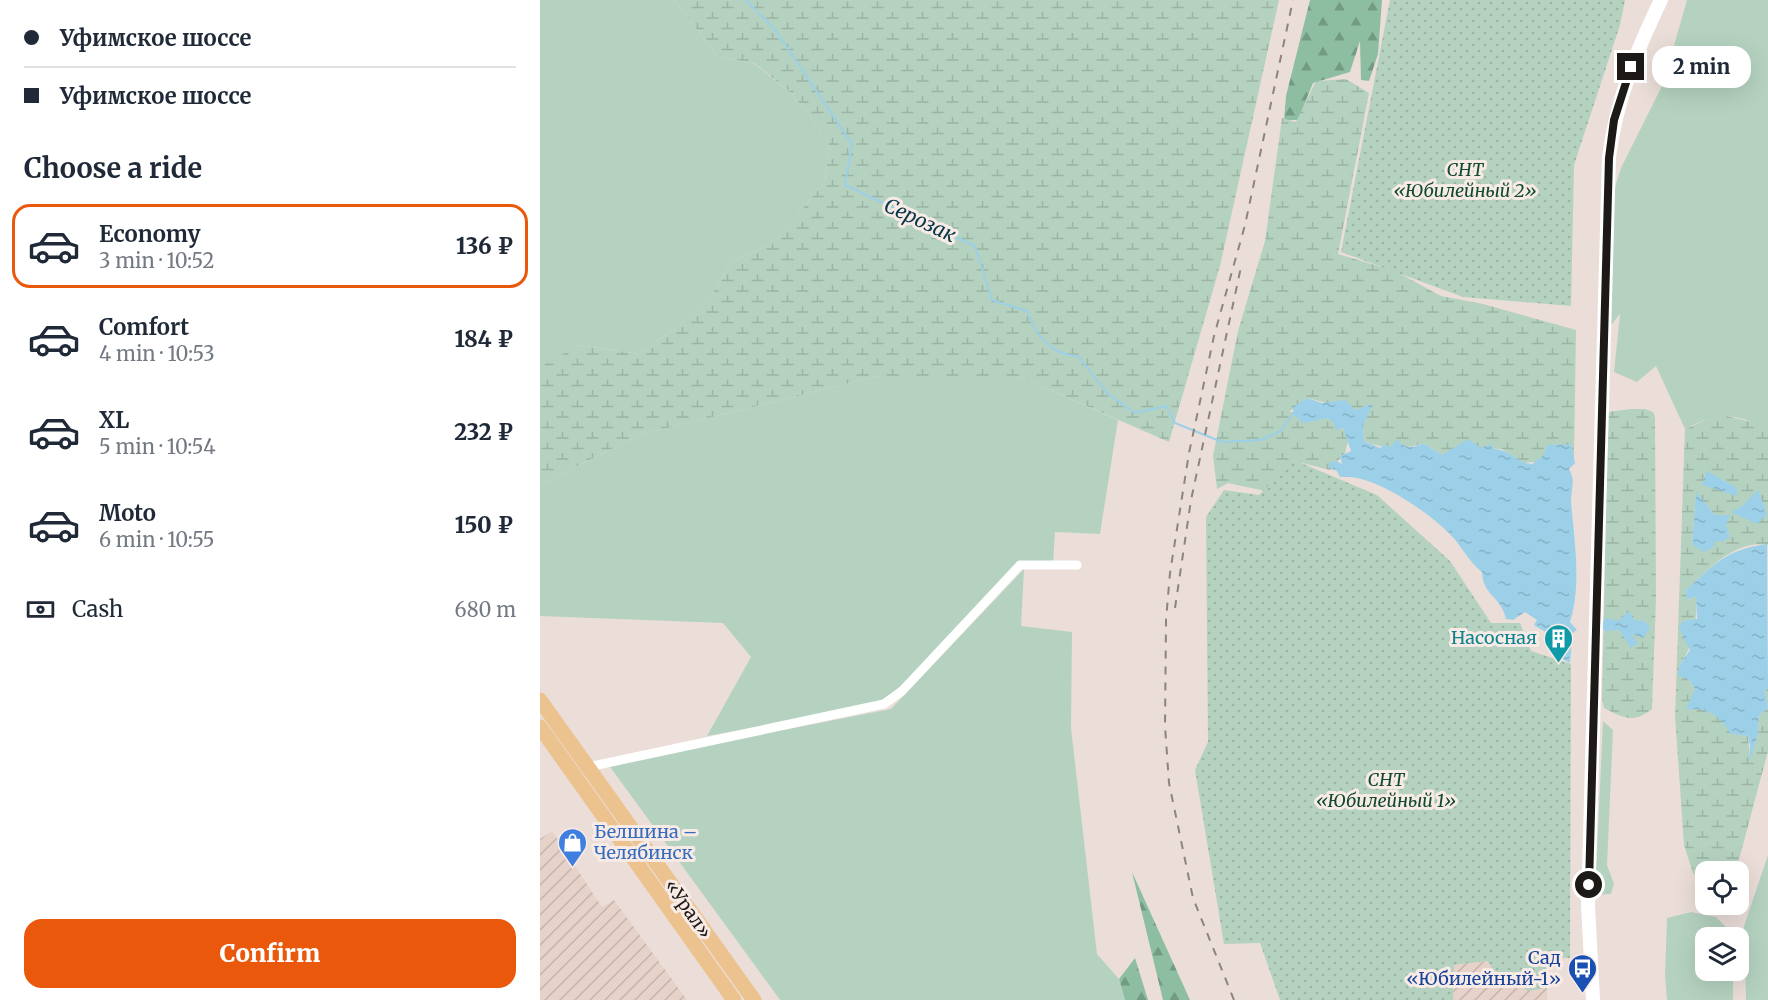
<!DOCTYPE html>
<meta charset="utf-8">
<style>
body{margin:0;font-family:Merriweather,serif;background:#f2f2f3;color:#1f2937;height:100vh;display:flex;flex-direction:column;font-size:22px;white-space:nowrap}
*{box-sizing:border-box;margin:0}
p{font-size:20px;color:#747a83}
.icon{flex:none;width:33px;height:33px;fill:none;stroke:currentColor;stroke-width:2;stroke-linecap:round;stroke-linejoin:round}
.map{position:relative;flex:1;overflow:hidden}
.drawer{display:flex;flex-direction:column;background:#fff;width:540px}
.drawer>*{flex:none}
.banner{display:grid;align-content:center;height:132px;padding:0 24px;background:#fff}
.controls{position:absolute;left:1155px;top:861px;display:grid;gap:12px}
.controls a{display:grid;place-items:center;width:54px;height:54px;border-radius:12px;background:#fff;box-shadow:0 6px 24px #0002;font-size:30px}
.end{position:absolute;width:27px;height:27px;margin:-14px;border:8px solid #1d1917;background:#fff;box-shadow:0 0 0 3px #fff}
.from{border-radius:50%}
.bubble{position:absolute;height:42px;border-radius:18px;background:#fff;box-shadow:0 6px 24px #0002;font-size:20px;font-weight:800;line-height:42px;text-align:center}
.banner b{display:flex;align-items:center;gap:21px;height:57px;font-size:22px}
.banner b+b{border-top:2px solid #e0e1e3}
.banner i{width:15px;height:15px;background:#1f2937}
ul{padding:0;list-style:none}
li{display:flex;align-items:center;gap:18px;height:84px;margin:0 12px 9px;padding:0 12px;border:3px solid transparent;border-radius:18px}
li div{flex:1}
li b{display:block;font-size:22px}
li em{font-style:normal;font-weight:800}
li.selected{border-color:#ea580c}
li>.icon{width:54px;height:54px;stroke-width:1.5}
h2{padding:0 24px;font-size:27px;line-height:72px}
.pay{display:flex;align-items:center;gap:15px;height:66px;padding:0 24px;font-size:22px}
.pay p{margin-inline-start:auto}
.primary-button{display:flex;gap:12px;margin-top:auto;padding:12px 24px}
.primary-button a{flex:1;height:69px;border-radius:18px;background:#ea580c;color:#fff;font-size:24px;font-weight:800;line-height:69px;text-align:center}
main{display:flex;flex:1;min-height:0}
.map>svg:first-child{display:block}
.industrial{fill:url(#industrial-furrows)}
.green{fill:#b5d2c0}
.forest{fill:url(#forest-firs)}
.wetland{fill:url(#wetland-marsh);fill-rule:evenodd}
.garden{fill:url(#garden-dots)}
.water{fill:url(#water-ripples)}
.lines{fill:none;stroke-linecap:round;stroke-linejoin:round}
.stream{stroke:#9bd0e8;stroke-width:2}
.minor{stroke:#fff;stroke-width:9}
.secondary{stroke:#fff;stroke-width:14}
.primary{stroke:#ecc28e;stroke-width:15}
.rail{stroke:#8d8481;stroke-width:2;stroke-dasharray:8 8;stroke-linecap:butt}
.route{stroke:#1d1917;stroke-width:8}
.labels{text-anchor:middle;stroke-width:6;stroke-linejoin:round;paint-order:stroke}
.park-label{font-size:18px;font-style:italic;fill:#104b31;stroke:#f8ebe6}
.culture-label{font-size:18px;fill:#0d838f;stroke:#f8ebe6;text-anchor:end}
.shop-label{font-size:18px;fill:#366cbe;stroke:#f8ebe6;text-anchor:start}
.street-label{font-size:18px;fill:#1d1917;stroke:#f8ebe6}
.transit-label{font-size:18px;fill:#164399;stroke:#f8ebe6;text-anchor:end}
.water-label{font-size:20px;font-style:italic;fill:#073748;stroke:#f8ebe6}
</style>
<main>
<section class="drawer">
<div class="banner">
<b><i class="from"></i>Уфимское шоссе</b>
<b><i></i>Уфимское шоссе</b>
</div>
<h2>Choose a ride</h2>
<ul>
<li class="selected"><svg class="icon" aria-label="car" viewBox="0 0 24 24"><path d="M5 17H2v-5l4-1 3-4h7l3 4 3 1v5h-3M9 17h6M6 11h13"/><circle cx="7" cy="17" r="2"/><circle cx="17" cy="17" r="2"/></svg><div><b>Economy</b><p>3 min · 10:52</p></div><em>136 ₽</em></li>
<li><svg class="icon" aria-label="car" viewBox="0 0 24 24"><path d="M5 17H2v-5l4-1 3-4h7l3 4 3 1v5h-3M9 17h6M6 11h13"/><circle cx="7" cy="17" r="2"/><circle cx="17" cy="17" r="2"/></svg><div><b>Comfort</b><p>4 min · 10:53</p></div><em>184 ₽</em></li>
<li><svg class="icon" aria-label="car" viewBox="0 0 24 24"><path d="M5 17H2v-5l4-1 3-4h7l3 4 3 1v5h-3M9 17h6M6 11h13"/><circle cx="7" cy="17" r="2"/><circle cx="17" cy="17" r="2"/></svg><div><b>XL</b><p>5 min · 10:54</p></div><em>232 ₽</em></li>
<li><svg class="icon" aria-label="car" viewBox="0 0 24 24"><path d="M5 17H2v-5l4-1 3-4h7l3 4 3 1v5h-3M9 17h6M6 11h13"/><circle cx="7" cy="17" r="2"/><circle cx="17" cy="17" r="2"/></svg><div><b>Moto</b><p>6 min · 10:55</p></div><em>150 ₽</em></li>
</ul>
<div class="pay"><svg class="icon" aria-label="cash" viewBox="0 0 24 24"><path d="M3 7h18v10H3z"/><circle cx="12" cy="12" r="2"/></svg>Cash<p>680 m</p></div>
<div class="primary-button"><a>Confirm</a></div>
</section>
<div class="map">
<svg width="1228" height="1000" viewBox="0 0 1228 1000">
<defs>
<pattern id="industrial-furrows" width="10" height="10" patternUnits="userSpaceOnUse" patternTransform="scale(1.5)"><rect width="10" height="10" fill="#e6d2c9"/><path d="M-1 1l2-2M0 10L10 0M9 11l2-2" fill="none" stroke="#c5b4ac"/></pattern>
<pattern id="forest-firs" width="22" height="20" patternUnits="userSpaceOnUse" patternTransform="scale(1.5)"><rect width="22" height="20" fill="#8ebea2"/><path d="M5 1l3.5 6h-7zM16 11l3.5 6h-7z" fill="#739a83"/></pattern>
<pattern id="wetland-marsh" width="20" height="14" patternUnits="userSpaceOnUse" patternTransform="scale(1.5)"><rect width="20" height="14" fill="#b5d2c0"/><path d="M1 5h8M5 5V1M11 12h8M15 12V8" fill="none" stroke="#9bb4a4"/></pattern>
<pattern id="garden-dots" width="8" height="8" patternUnits="userSpaceOnUse" patternTransform="scale(1.5)"><rect width="8" height="8" fill="#b5d2c0"/><path d="M2 2h.1M6 6h.1" fill="none" stroke="#9bb4a4" stroke-width="1.8" stroke-linecap="round"/></pattern>
<pattern id="water-ripples" width="26" height="14" patternUnits="userSpaceOnUse" patternTransform="scale(1.5)"><rect width="26" height="14" fill="#9bd0e8"/><path d="M2 4q2-2 4 0t4 0M15 11q2-2 4 0t4 0" fill="none" stroke="#85b2c6"/></pattern>
</defs>
<rect width="100%" height="100%" fill="#ebded9"/>
<!-- industrial -->
<path class="industrial" d="M 12,831 L 62,907 L 74,900 L 147,1000 L 0,1000 L 0,839 Z
M 947,961 L 954,970 L 988,990 L 1007,988 L 1007,1000 L 913,1000 L 914,965 Z"/>
<!-- green -->
<path class="green" d="M 0,0 L 134,0 L 177,56 L 215,64 L 252,94 L 289,141 L 285,182 L 231,245 L 192,261 L 173,293 L 138,326 L 100,354 L 39,345 L 0,369 Z
M 1147,0 L 1228,0 L 1228,432 C 1197,411 1177,412 1145,429 L 1116,366 L 1097,382 L 1074,372 L 1080,314 L 1067,330 L 1068,274 L 1075,187 L 1081,168 L 1123,84 Z
M 339,376 L 478,376 L 578,420 L 560,534 L 515,532 L 513,564 L 486,564 L 347,699 L 335,705 L 167,736 L 211,657 L 183,623 L 0,616 L 0,485 L 99,435 Z
M 484,569 L 481,626 L 532,632 L 531,728 L 557,954 L 579,979 L 585,1000 L 240,1000 L 68,764 L 351,709 Z
M 1063,721 L 1073,730 L 1067,865 L 1074,884 L 1071,894 L 1055,895 Z
M 1228,855 L 1228,1000 L 1206,1000 L 1204,926 Z
M 1151,912 L 1176,917 L 1192,933 L 1192,937 L 1166,938 L 1166,970 L 1193,971 L 1193,1000 L 1127,1000 L 1125,976 L 1127,918 Z"/>
<!-- forest -->
<path class="forest" d="M 770,0 L 842,0 L 838,54 L 829,81 L 821,80 L 820,41 L 810,72 L 773,83 L 758,120 L 744,120 L 746,96 Z
M 592,872 L 650,1000 L 623,1000 Z
M 595,958 L 608,1000 L 585,1000 L 579,979 Z"/>
<!-- wetland -->
<path class="wetland" d="M 134,0 L 739,0 L 680,266 L 629,442 L 478,376 L 339,376 L 99,435 L 0,485 L 0,367 L 39,345 L 100,354 L 138,326 L 173,293 L 192,261 L 231,245 L 285,182 L 289,141 L 252,94 L 216,64 L 177,56 Z
M 806,79 L 829,93 L 798,254 L 855,271 L 901,296 L 943,304 L 1036,330 L 1034,459 L 981,463 L 962,449 L 941,448 L 902,455 L 883,443 C 866,450 842,449 824,441 L 823,426 L 832,405 L 815,410 L 767,398 L 749,412 C 778,414 791,410 809,437 L 805,453 L 790,470 L 762,463 L 730,492 L 688,483 L 677,489 L 673,456 L 698,331 L 725,241 L 742,118 L 756,122 L 776,81 Z
M 1091,409 L 1105,409 L 1113,412 L 1115,417 L 1116,599 L 1112,709 C 1093,724 1084,718 1064,708 L 1062,699 L 1068,412 Z
M 1179,414 L 1215,423 L 1228,432 L 1228,545 C 1195,539 1168,570 1146,590 L 1148,600 L 1156,595 C 1157,622 1155,644 1139,666 L 1155,689 L 1159,709 L 1177,714 L 1191,733 L 1208,736 L 1210,759 L 1218,735 L 1219,715 L 1228,708 L 1225,691 L 1228,688 L 1228,751 L 1196,871 L 1166,872 L 1165,885 L 1153,873 L 1144,845 L 1135,716 L 1145,429 ZM 1156,493 L 1175,515 L 1152,544 Z"/>
<!-- garden -->
<path class="garden" d="M 850,0 L 1085,0 L 1080,25 L 1034,165 L 1031,306 L 923,297 L 801,252 Z
M 754,460 L 837,495 L 910,561 L 951,623 L 980,623 L 991,651 L 1031,664 L 1030,958 L 1006,957 L 1007,988 L 988,991 L 954,970 L 947,961 L 914,965 L 913,1000 L 740,1000 L 720,943 L 684,944 L 655,770 L 668,742 L 666,517 L 684,490 L 719,495 Z"/>
<!-- water -->
<path class="water" d="M 767,398 L 782,403 L 805,400 L 815,410 L 833,404 L 823,426 L 824,441 L 840,448 L 845,444 L 851,447 L 857,439 C 865,450 872,448 883,443 L 902,455 L 928,439 L 941,448 L 950,444 L 954,449 C 969,449 977,463 992,464 L 1004,455 L 1007,445 L 1031,444 L 1035,463 L 1029,469 C 1036,481 1031,488 1031,501 C 1034,539 1042,585 1030,622 L 1037,630 L 1029,635 L 1032,640 L 1030,663 L 1022,659 L 1006,642 L 1007,633 L 994,625 L 997,620 L 985,612 L 973,620 L 966,619 C 961,596 943,596 942,572 C 928,561 921,545 909,533 C 886,511 833,473 800,477 L 797,471 L 789,468 L 789,463 L 796,461 L 802,464 L 800,456 L 811,451 L 803,428 L 796,430 L 794,423 L 788,418 L 763,423 L 754,415 L 753,407 Z
M 1167,471 L 1197,488 L 1197,496 L 1162,485 Z
M 1218,490 L 1227,514 L 1217,524 L 1191,512 L 1201,507 Z
M 1156,492 L 1175,515 L 1190,515 L 1186,525 L 1190,537 L 1184,541 L 1175,541 L 1173,547 L 1164,552 L 1152,544 Z
M 1227,544 L 1228,688 L 1225,691 L 1228,708 L 1219,715 L 1218,735 L 1209,763 L 1210,746 L 1208,736 L 1191,734 C 1177,714 1171,709 1146,709 L 1155,689 L 1149,680 L 1138,676 L 1139,666 L 1150,650 L 1139,628 L 1143,621 L 1157,619 L 1156,596 L 1147,600 L 1146,590 C 1176,563 1185,550 1227,544 Z
M 1089,611 L 1094,620 L 1105,621 L 1110,628 L 1103,638 L 1091,634 L 1098,643 L 1091,648 L 1079,630 L 1066,631 L 1059,626 L 1067,618 L 1078,621 Z"/>
<g class="lines">
<!-- stream -->
<path class="stream" d="M 206,0 L 236,31 L 312,144 L 305,185 L 435,246 L 452,300 L 487,311 C 496,335 510,355 538,356 L 568,394 L 595,413 L 626,406 L 635,423 L 682,442 L 721,440 L 741,431 L 754,412"/>
<!-- minor -->
<path class="minor" d="M 48,767 L 344,704 L 362,691 L 480,565 L 537,565"/>
<!-- secondary -->
<path class="secondary" d="M 1053,1000 L 1048,906 L 1069,157 C 1076,101 1096,52 1121,0"/>
<!-- primary -->
<path class="primary" d="M 0,700 L 214,1000
M 0,727 L 194,1000"/>
<!-- rail -->
<path class="rail" d="M 635,608 L 651,500 L 701,267
M 694,1000 L 653,898 L 629,783 L 625,726 L 626,620 L 630,573 L 649,453 L 674,336 L 705,225 L 753,0"/>
</g>
<g class="lines">
<!-- route -->
<path class="route" d="M 1049,885 L 1069,158 L 1074,120 L 1091,67"/>
</g>
<!-- icons -->
<defs>
<symbol id="building-pin" viewBox="-11 -11 22 30"><path d="M0 17L-7.5 6A9.5 9.5 0 1 1 7.5 6Z" fill="#0f9aa8" stroke="#f8ebe6"/><path d="M-4-6H4V6H1V3H-1V6H-4ZM-2.5-4.3h1.7v1.8h-1.7ZM.8-4.3h1.7v1.8H.8ZM-2.5-1h1.7V.8h-1.7ZM.8-1h1.7V.8H.8Z" fill="#fff"/></symbol>
<symbol id="shop-pin" viewBox="-11 -11 22 30"><path d="M0 17L-7.5 6A9.5 9.5 0 1 1 7.5 6Z" fill="#3f7fe0" stroke="#f8ebe6"/><path d="M-5-2.5h2.3a2.7 3.5 0 0 1 5.4 0H5L5.5 6h-11ZM-1.5-2.5h3a1.5 2.3 0 0 0-3 0Z" fill="#fff"/></symbol>
<symbol id="bus-pin" viewBox="-11 -11 22 30"><path d="M0 17L-7.5 6A9.5 9.5 0 1 1 7.5 6Z" fill="#1a4fb4" stroke="#f8ebe6"/><path d="M-5-6H5V4H4V6H2V4H-2V6H-4V4H-5ZM-3.5-4V0h7V-4ZM-3.5 1.2v1.5H-2V1.2ZM2 1.2v1.5H3.5V1.2Z" fill="#fff"/></symbol>
</defs>
<g fill-rule="evenodd">
<use href="#building-pin" x="1002" y="622" width="33" height="45"/>
<use href="#shop-pin" x="16" y="826" width="33" height="45"/>
<use href="#bus-pin" x="1026" y="952" width="33" height="45"/>
</g>
<g class="labels">
<!-- park labels -->
<g class="park-label">
<text x="925" y="176">СНТ<tspan x="925" dy="21">«Юбилейный 2»</tspan></text>
<text x="846" y="786">СНТ<tspan x="846" dy="21">«Юбилейный 1»</tspan></text>
</g>
<!-- culture labels -->
<g class="culture-label">
<text x="997" y="644">Насосная</text>
</g>
<!-- shop labels -->
<g class="shop-label">
<text x="54" y="838">Белшина –<tspan x="54" dy="21">Челябинск</tspan></text>
</g>
<!-- street labels -->
<g class="street-label">
<text transform="translate(148 909) rotate(55)" y="6">«Урал»</text>
</g>
<!-- transit labels -->
<g class="transit-label">
<text x="1021" y="964">Сад<tspan x="1021" dy="21">«Юбилейный-1»</tspan></text>
</g>
<!-- water labels -->
<g class="water-label">
<text transform="translate(380 220) rotate(25)" y="7">Серозак</text>
</g>
</g>
</svg>
<div class="controls">
<a><svg class="icon" aria-label="locate" viewBox="0 0 24 24"><circle cx="12" cy="12" r="6"/><path d="M12 2v4M12 18v4M2 12h4M18 12h4"/></svg></a>
<a><svg class="icon" aria-label="layers" viewBox="0 0 24 24"><path d="M12 4l9 5-9 5-9-5zM3 14l9 5 9-5"/></svg></a>
</div>
<i class="end from" style="left:1049px;top:885px"></i>
<i class="end" style="left:1091px;top:67px"></i>
<div class="bubble" style="left:1112px;top:46px;width:99px">2 min</div>
</div>
</main>
